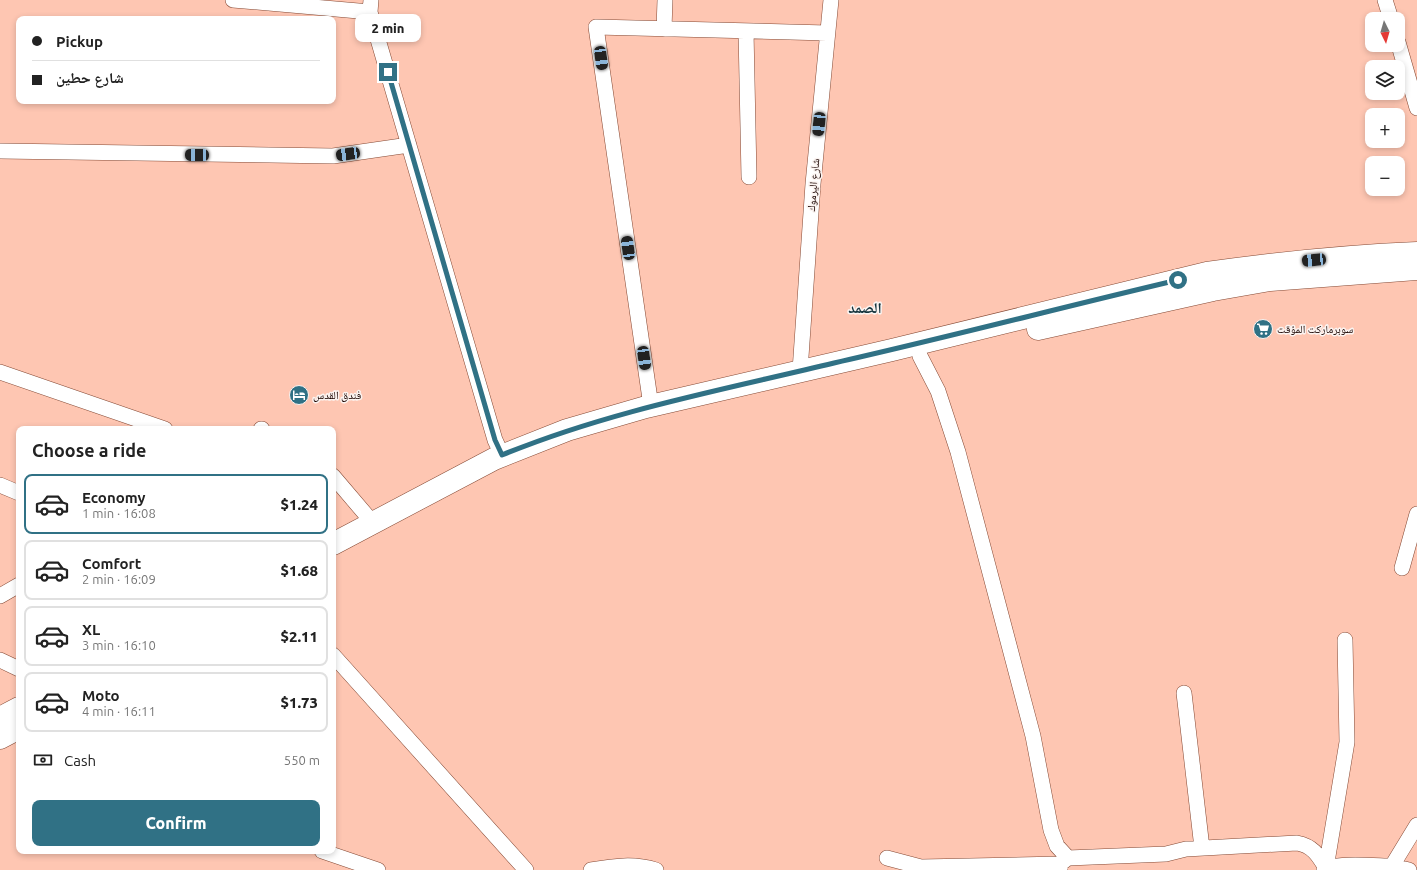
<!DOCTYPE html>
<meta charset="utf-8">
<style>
body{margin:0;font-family:Ubuntu,"Noto Naskh Arabic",sans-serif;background:#f6f6f6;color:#222;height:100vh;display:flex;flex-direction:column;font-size:15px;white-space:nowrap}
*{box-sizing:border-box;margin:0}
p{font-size:13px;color:#767676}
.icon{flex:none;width:22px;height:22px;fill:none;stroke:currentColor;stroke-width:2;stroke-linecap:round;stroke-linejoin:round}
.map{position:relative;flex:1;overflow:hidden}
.panel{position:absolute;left:16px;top:426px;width:320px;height:428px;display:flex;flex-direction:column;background:#fff;border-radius:8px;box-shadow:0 2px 6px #0003}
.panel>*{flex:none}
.top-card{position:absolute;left:16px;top:16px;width:320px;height:88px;border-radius:8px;box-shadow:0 2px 6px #0003;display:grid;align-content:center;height:88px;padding:0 16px;background:#fff}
.needle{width:26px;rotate:175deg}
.tools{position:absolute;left:1365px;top:12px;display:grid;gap:8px}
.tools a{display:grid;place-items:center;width:40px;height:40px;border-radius:8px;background:#fff;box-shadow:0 2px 6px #0003;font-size:20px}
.end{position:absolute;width:18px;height:18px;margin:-9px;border:5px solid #307185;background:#fff;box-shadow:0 0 0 2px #fff}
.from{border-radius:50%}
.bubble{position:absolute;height:28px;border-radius:8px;background:#fff;box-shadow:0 2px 6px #0003;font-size:13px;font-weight:800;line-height:28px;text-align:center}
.car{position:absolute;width:12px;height:24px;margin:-12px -6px;border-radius:5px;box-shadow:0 0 3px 1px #0007;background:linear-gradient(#222 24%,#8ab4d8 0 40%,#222 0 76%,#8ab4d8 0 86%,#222 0)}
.top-card b{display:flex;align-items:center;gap:14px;height:38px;font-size:15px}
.top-card b+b{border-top:1px solid #e0e0e0}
.top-card i{width:10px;height:10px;background:#222}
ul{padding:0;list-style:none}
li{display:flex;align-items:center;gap:12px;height:60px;margin:0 8px 6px;padding:0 8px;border:2px solid #e0e0e0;border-radius:8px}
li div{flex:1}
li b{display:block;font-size:15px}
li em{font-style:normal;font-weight:800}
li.selected{border-color:#307185}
li>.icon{width:36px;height:36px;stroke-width:1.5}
h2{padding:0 16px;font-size:18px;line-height:48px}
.pay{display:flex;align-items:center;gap:10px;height:44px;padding:0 16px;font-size:15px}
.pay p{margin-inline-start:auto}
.primary-button{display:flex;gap:8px;margin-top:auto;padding:8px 16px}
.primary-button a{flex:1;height:46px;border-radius:8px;background:#307185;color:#fff;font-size:16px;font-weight:800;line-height:46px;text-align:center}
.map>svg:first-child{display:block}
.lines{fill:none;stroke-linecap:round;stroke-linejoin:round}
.minor-casing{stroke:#854934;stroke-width:16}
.secondary-casing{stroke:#854934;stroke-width:23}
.minor{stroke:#fff;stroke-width:15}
.secondary{stroke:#fff;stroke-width:22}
.route{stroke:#307185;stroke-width:5}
.labels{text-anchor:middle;stroke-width:3;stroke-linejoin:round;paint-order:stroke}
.street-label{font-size:11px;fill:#1a0400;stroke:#fbf4f1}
.poi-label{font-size:11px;fill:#1a0400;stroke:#fbf4f1;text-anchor:start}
.district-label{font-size:15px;font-weight:bold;fill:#15343d;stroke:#fbf4f1}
</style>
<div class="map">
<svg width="1417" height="870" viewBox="0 0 1417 870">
<rect width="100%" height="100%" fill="#fec6b2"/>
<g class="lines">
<defs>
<path id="minor" d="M 233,0 L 370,12
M 371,0 L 370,12 L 495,440 L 502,455
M 1385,0 L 1391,19
M 664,29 L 665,0
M 746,31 L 749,177
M 1398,42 L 1417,108
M 0,151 L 333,156 L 409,145
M 920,356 L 938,391 L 958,452 L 1033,736 L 1051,830 L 1057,846 L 1068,858
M 800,371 L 813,184 L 831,0
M 0,372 L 165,429
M 651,406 L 596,27 L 827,33
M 261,429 L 262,429
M 333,476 L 373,523
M 0,485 L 19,493
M 1402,568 L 1417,514
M 0,596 L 19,585
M 333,655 L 526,870
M 0,660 L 19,669
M 1184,693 L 1202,848
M 322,851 L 378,870
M 887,858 L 921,867 L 1060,864
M 1392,866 L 1409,870
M 1326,868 L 1347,742 L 1345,640
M 591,870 C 614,866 634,863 656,870
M 1060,870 L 1060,864 L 1068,858 L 1166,854 L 1186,849 L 1297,843 C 1313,846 1318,855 1326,868
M 1324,870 C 1333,862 1378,866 1392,866 L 1417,825"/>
<path id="secondary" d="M 1038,329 L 1213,290 L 1270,280 L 1417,269
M 333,544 L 494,459 L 567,430 L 646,407 L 892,350 L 1207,273 C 1277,263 1346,256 1417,253
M 0,718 L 19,708
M 0,738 L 19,728"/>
</defs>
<!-- minor casing -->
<use href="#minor" class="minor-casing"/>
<!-- secondary casing -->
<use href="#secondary" class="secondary-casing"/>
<!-- minor -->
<use href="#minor" class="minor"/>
<!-- secondary -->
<use href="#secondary" class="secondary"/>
</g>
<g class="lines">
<!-- route -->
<path class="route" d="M 388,72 L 495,440 L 502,455 C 609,411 722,390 834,363 C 949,337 1063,307 1178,280"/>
</g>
<!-- icons -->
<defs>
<symbol id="supermarket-disc" viewBox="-11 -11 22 22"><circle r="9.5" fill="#307185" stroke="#fbf4f1"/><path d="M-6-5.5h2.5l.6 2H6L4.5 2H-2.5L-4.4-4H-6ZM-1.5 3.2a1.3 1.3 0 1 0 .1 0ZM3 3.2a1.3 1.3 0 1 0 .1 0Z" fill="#fff"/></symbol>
<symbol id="hotel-disc" viewBox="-11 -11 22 22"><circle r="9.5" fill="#307185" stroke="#fbf4f1"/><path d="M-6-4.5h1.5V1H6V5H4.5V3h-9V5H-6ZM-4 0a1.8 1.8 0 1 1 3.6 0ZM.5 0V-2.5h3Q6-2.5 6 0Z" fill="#fff"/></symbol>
</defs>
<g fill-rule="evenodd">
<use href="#supermarket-disc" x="1252" y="318" width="22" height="22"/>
<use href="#hotel-disc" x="288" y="384" width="22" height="22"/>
</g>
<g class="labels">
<!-- street labels -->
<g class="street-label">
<text transform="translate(813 185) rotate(-85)" y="4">شارع اليرموك</text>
</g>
<!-- poi labels -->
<g class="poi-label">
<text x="1277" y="333">سوبرماركت المؤقت</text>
<text x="313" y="399">فندق القدس</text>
</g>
<!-- district labels -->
<g class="district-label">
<text x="865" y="313">الصمد</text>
</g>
</g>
</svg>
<div class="tools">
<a><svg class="needle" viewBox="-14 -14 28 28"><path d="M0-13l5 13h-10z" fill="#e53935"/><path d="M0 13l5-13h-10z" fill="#767676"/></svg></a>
<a><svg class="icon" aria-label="layers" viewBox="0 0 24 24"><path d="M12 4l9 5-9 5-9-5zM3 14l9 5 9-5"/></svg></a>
<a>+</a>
<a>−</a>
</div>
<i class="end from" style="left:1178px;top:280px"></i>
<i class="end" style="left:388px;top:72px"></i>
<div class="bubble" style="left:355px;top:14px;width:66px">2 min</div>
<i class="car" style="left:601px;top:58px;rotate:172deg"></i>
<i class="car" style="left:819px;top:124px;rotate:186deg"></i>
<i class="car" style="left:348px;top:154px;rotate:262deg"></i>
<i class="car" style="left:197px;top:155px;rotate:271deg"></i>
<i class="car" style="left:628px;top:248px;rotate:352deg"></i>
<i class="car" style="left:1314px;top:260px;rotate:264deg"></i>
<i class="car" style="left:644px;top:358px;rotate:172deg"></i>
<div class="top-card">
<b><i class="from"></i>Pickup</b>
<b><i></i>شارع حطين</b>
</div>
<section class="panel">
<h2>Choose a ride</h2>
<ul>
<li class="selected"><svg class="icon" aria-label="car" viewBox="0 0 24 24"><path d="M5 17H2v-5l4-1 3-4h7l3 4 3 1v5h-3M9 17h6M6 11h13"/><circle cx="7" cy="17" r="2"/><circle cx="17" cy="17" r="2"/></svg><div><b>Economy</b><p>1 min · 16:08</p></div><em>$1.24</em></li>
<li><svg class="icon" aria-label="car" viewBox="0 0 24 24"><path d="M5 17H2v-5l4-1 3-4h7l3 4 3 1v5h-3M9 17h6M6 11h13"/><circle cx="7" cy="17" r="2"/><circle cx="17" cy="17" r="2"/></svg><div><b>Comfort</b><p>2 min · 16:09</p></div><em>$1.68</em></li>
<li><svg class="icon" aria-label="car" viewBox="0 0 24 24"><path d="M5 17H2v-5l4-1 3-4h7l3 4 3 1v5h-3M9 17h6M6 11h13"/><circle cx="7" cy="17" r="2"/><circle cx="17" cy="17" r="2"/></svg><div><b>XL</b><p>3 min · 16:10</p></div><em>$2.11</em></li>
<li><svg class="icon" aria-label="car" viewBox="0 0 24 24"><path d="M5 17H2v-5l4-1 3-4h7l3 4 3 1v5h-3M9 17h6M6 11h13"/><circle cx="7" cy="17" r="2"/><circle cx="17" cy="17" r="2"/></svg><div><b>Moto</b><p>4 min · 16:11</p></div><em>$1.73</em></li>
</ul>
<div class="pay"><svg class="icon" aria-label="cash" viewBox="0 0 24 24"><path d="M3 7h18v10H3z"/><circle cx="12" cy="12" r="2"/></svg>Cash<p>550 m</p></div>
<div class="primary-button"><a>Confirm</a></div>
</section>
</div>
